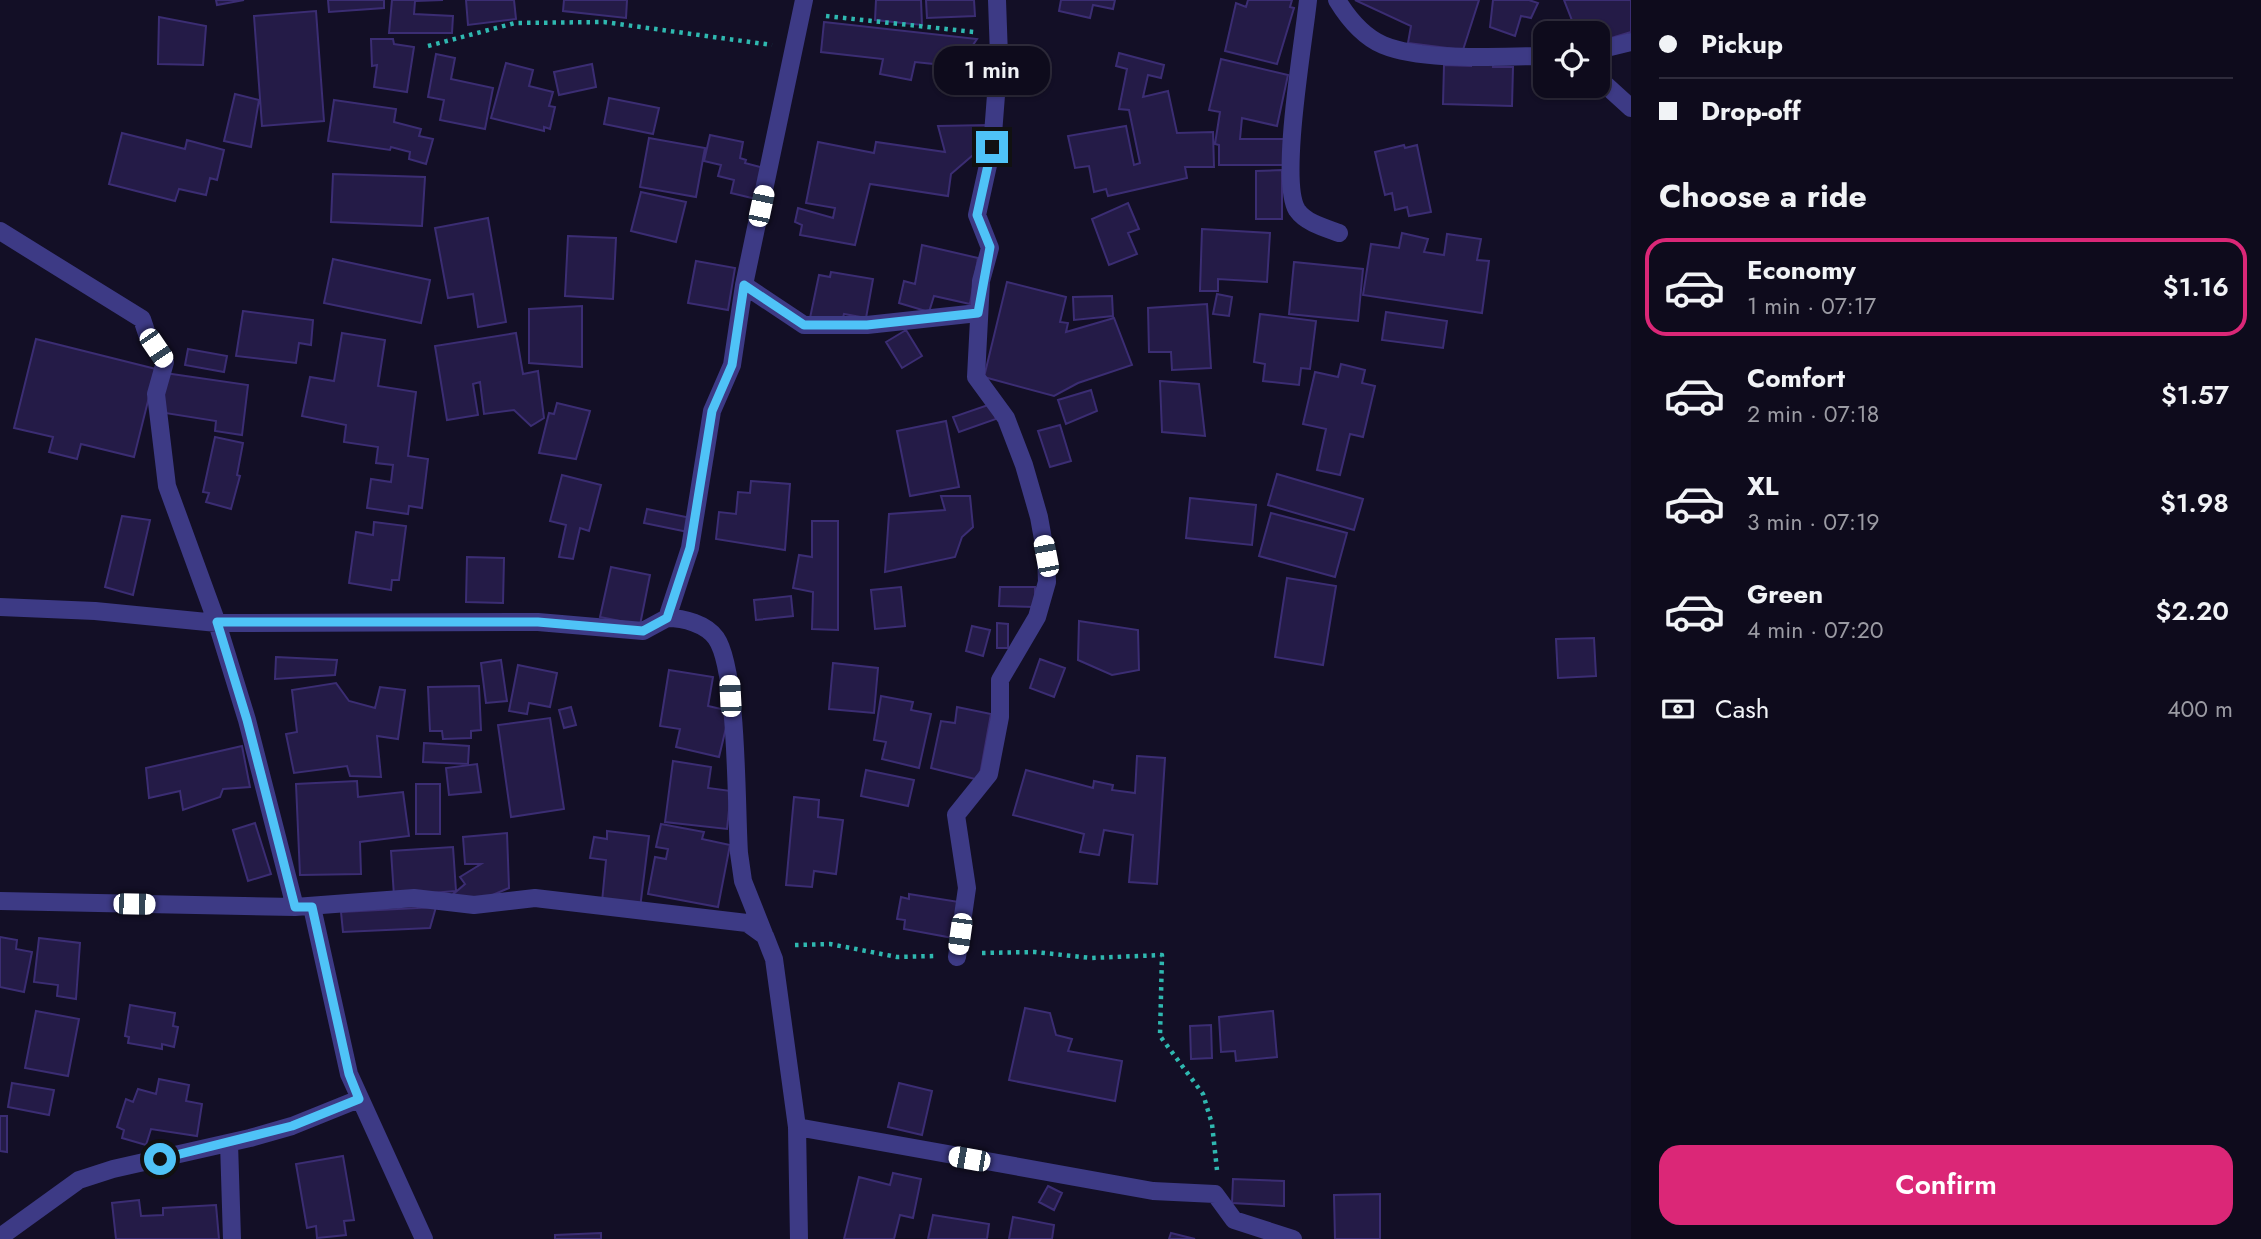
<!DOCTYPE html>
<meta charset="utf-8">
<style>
body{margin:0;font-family:Jost,sans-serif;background:#1c1929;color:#f1f3f6;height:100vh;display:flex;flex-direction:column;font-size:26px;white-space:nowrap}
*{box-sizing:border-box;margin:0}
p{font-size:23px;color:#9b9ba3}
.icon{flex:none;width:38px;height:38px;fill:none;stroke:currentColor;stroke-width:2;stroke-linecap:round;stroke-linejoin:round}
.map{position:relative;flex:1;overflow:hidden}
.side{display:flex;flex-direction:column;background:#0e0b1c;width:630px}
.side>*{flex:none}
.banner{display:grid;align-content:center;height:154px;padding:0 28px;background:#0e0b1c}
.controls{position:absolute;left:1533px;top:21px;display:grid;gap:14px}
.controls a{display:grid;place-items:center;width:77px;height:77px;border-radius:14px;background:#0e0b1c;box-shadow:0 2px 5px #0004,0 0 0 2px #2e2b3b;font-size:35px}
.end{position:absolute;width:32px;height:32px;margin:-16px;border:9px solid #4fc3f7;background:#111;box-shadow:0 0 0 4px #111}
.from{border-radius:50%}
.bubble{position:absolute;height:49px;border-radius:21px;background:#0e0b1c;box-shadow:0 2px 5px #0004,0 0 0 2px #2e2b3b;font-size:23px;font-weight:600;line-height:49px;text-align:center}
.car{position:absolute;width:21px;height:42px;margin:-21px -10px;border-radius:9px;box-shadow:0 0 5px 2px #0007;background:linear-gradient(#fff 24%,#345 0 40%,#fff 0 76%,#345 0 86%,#fff 0)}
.banner b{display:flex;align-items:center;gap:24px;height:66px;font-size:26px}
.banner b+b{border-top:2px solid #2e2b3b}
.banner i{width:18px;height:18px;background:#f1f3f6}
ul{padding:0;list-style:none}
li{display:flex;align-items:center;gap:21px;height:98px;margin:0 14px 10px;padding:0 14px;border:4px solid transparent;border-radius:21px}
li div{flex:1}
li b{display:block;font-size:26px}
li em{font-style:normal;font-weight:600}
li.active{border-color:#db2777}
li>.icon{width:63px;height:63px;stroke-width:1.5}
h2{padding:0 28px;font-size:32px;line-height:84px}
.pay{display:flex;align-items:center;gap:18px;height:77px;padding:0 28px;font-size:26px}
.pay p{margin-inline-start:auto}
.primary-button{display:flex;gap:14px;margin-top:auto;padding:14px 28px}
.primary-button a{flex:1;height:80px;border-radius:21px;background:#db2777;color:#fff;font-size:28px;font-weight:600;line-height:80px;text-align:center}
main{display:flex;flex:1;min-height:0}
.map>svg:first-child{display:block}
.building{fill:#241b47;stroke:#3b2d73;stroke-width:2}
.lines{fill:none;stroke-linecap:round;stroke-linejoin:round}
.path{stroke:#2fb8b0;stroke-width:4.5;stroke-dasharray:3.5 5;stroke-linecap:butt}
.minor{stroke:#3d3a85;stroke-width:18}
.route{stroke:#4fc3f7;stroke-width:9}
</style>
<main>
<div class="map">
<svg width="1631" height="1239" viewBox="0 0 1631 1239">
<rect width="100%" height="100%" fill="#130f26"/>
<!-- building -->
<path class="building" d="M 216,0 L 244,0 L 217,5 Z
M 328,0 L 384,0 L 384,8 L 329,12 Z
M 392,0 L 443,0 L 415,1 L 414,14 L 453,16 L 452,33 L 389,33 Z
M 466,0 L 514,0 L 516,19 L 468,25 Z
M 564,0 L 627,0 L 626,18 L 563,11 Z
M 876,0 L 921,0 L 922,25 L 875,20 Z
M 926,0 L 974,0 L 975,16 L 927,18 Z
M 1061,0 L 1115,0 L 1113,9 L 1093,5 L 1090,18 L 1059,11 Z
M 1248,0 L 1292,0 L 1290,7 L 1294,8 L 1277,64 L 1225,51 L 1236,3 L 1246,7 Z
M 1355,0 L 1479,0 L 1463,50 L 1408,43 L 1411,26 Z
M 1493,0 L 1529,0 L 1538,3 L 1531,18 L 1521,16 L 1515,36 L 1490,27 Z
M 1564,0 L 1631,0 L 1631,32 L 1598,42 L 1598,33 L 1577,33 Z
M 316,11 L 324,121 L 262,126 L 254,16 Z
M 159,17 L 206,26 L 203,65 L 158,64 Z
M 824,22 L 977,39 L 973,45 L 995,47 L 987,80 L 941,76 L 943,65 L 915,62 L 911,80 L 880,74 L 883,59 L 821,52 Z
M 371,39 L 393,39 L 394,44 L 414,47 L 407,92 L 374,87 L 377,65 L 372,66 Z
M 1119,53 L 1164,65 L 1161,78 L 1148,75 L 1143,97 L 1168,91 L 1177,133 L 1213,132 L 1214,167 L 1185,167 L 1187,178 L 1108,196 L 1106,189 L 1094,192 L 1089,166 L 1075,168 L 1068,136 L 1126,126 L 1134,165 L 1140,163 L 1129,110 L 1119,109 L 1127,69 L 1116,66 Z
M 436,54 L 455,58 L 451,79 L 493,88 L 485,129 L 440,120 L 444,100 L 428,97 Z
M 1471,57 L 1493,59 L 1493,67 L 1513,67 L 1512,106 L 1443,104 L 1444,65 L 1471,66 Z
M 1221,59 L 1288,75 L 1277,126 L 1242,118 L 1240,139 L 1284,139 L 1284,165 L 1219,165 L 1219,145 L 1215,144 L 1220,112 L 1209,110 Z
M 506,63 L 533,70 L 529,86 L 553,92 L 549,106 L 555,107 L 550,129 L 544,127 L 544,131 L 491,118 Z
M 592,64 L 596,87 L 559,95 L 554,72 Z
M 235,94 L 259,100 L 251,147 L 224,141 Z
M 609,98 L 659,108 L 653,134 L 604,124 Z
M 334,100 L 396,109 L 394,122 L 421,129 L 419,136 L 433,139 L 426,164 L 409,159 L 410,152 L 391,147 L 390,150 L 328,141 Z
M 989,125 L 988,149 L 980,149 L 951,174 L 948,196 L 870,184 L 855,245 L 800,235 L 802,225 L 795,222 L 798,208 L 833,218 L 835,208 L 806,203 L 818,142 L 874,153 L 876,142 L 945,152 L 938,126 Z
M 122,133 L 185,149 L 187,140 L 224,150 L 217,180 L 210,178 L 206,195 L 179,189 L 175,201 L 109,184 Z
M 710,135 L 743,142 L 740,158 L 746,160 L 745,163 L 764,168 L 756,199 L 731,193 L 734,180 L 718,176 L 721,165 L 704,161 Z
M 649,138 L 705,148 L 696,197 L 640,187 Z
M 1404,145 L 1405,148 L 1417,145 L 1431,212 L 1409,216 L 1407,207 L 1395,210 L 1392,193 L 1385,195 L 1375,152 Z
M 1282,170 L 1282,219 L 1256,219 L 1256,171 Z
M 333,174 L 425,177 L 422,226 L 331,222 Z
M 641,192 L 686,202 L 676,242 L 631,231 Z
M 1128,203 L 1139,229 L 1128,233 L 1137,254 L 1109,265 L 1092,219 Z
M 488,218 L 506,322 L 478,327 L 473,294 L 448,298 L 435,228 Z
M 1202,229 L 1270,233 L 1267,282 L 1218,279 L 1218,291 L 1200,291 Z
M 1402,233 L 1428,239 L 1424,252 L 1444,255 L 1447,234 L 1481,239 L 1477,260 L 1489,261 L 1482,313 L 1363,295 L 1371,244 L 1399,248 Z
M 568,236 L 616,238 L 613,299 L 565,296 Z
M 922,245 L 978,258 L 970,304 L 934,296 L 929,312 L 899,303 L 904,281 L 915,284 Z
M 333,259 L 430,280 L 421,323 L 324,303 Z
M 696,261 L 735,268 L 728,310 L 688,303 Z
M 1294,262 L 1363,269 L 1358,321 L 1289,314 Z
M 831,272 L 873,279 L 866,318 L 844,314 L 841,325 L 810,318 L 819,275 L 830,277 Z
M 1007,282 L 1066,297 L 1060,322 L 1068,323 L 1066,332 L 1114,318 L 1132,365 L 1078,383 L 1054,396 L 984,377 Z
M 1217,294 L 1232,297 L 1229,316 L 1213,314 Z
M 1112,296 L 1113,316 L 1074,320 L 1073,297 Z
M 1207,304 L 1211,368 L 1172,370 L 1171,352 L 1149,352 L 1148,308 Z
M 582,306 L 582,367 L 529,363 L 529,309 Z
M 243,311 L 313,320 L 311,345 L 299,343 L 296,363 L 236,356 Z
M 1386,312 L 1447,321 L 1443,348 L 1382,340 Z
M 1260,314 L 1316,321 L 1310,369 L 1301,368 L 1299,385 L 1263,381 L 1265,364 L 1254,362 Z
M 906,330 L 922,356 L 902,368 L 886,342 Z
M 342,333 L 385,340 L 378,386 L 416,392 L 408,456 L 428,459 L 422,508 L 409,506 L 408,514 L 367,508 L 371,479 L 391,482 L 393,465 L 376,463 L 378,447 L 344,442 L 346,425 L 302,416 L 310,377 L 334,381 Z
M 516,333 L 523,374 L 538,371 L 544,418 L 531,426 L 514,410 L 484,414 L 480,382 L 473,384 L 478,415 L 447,420 L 435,346 Z
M 36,339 L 156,369 L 134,457 L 81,444 L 77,459 L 49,452 L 53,437 L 14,428 Z
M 188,349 L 227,356 L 224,372 L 185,365 Z
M 1341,364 L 1365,370 L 1362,383 L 1375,386 L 1363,437 L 1350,434 L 1340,475 L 1317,470 L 1326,429 L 1303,424 L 1315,372 L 1338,377 Z
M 165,373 L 248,385 L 242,435 L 215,431 L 216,421 L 159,412 Z
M 1160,381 L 1199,384 L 1205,436 L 1162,432 Z
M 1091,390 L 1097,411 L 1066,424 L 1058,400 Z
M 557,403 L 590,411 L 576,459 L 539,453 L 549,413 L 554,414 Z
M 991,404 L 996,419 L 959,432 L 953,417 Z
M 946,421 L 959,487 L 910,496 L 897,431 Z
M 1060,425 L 1071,461 L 1050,467 L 1038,431 Z
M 215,437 L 243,443 L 237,475 L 240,476 L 231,509 L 206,502 L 209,493 L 203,492 Z
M 1277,474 L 1363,499 L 1354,530 L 1268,505 Z
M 562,475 L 601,485 L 589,531 L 580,528 L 573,559 L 559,557 L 566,525 L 550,521 Z
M 751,481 L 790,484 L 785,550 L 716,539 L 719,512 L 736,514 L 738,492 L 750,493 Z
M 941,496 L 970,496 L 973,527 L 962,537 L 955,557 L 885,572 L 889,514 L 945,510 Z
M 1190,498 L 1256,505 L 1252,545 L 1186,538 Z
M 647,509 L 691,518 L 688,532 L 644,523 Z
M 1271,513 L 1347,533 L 1335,577 L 1259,556 Z
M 122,516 L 150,520 L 133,595 L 105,587 Z
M 812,521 L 838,521 L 838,630 L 812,629 L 813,592 L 793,588 L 799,555 L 812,557 Z
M 374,522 L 406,526 L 399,580 L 392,580 L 391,590 L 349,583 L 356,532 L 373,535 Z
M 467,557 L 504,558 L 503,603 L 466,602 Z
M 611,567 L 650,575 L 640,625 L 600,617 Z
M 1287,578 L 1336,586 L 1323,665 L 1275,657 Z
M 901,587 L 905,626 L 875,629 L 871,590 Z
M 1000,587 L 1035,587 L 1035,607 L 999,606 Z
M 791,596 L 793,616 L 756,620 L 754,600 Z
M 1079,621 L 1138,630 L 1139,670 L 1112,675 L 1078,660 Z
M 997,623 L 1008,624 L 1008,648 L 997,648 Z
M 972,626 L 990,630 L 983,656 L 966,651 Z
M 1594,638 L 1596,676 L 1558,678 L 1556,639 Z
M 276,657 L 337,660 L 335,675 L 275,679 Z
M 1040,659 L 1065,668 L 1054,697 L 1030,688 Z
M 501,660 L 507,701 L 486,703 L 481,663 Z
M 833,663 L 878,668 L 874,713 L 829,709 Z
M 518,665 L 557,673 L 550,707 L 529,703 L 527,714 L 509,711 Z
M 669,670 L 713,677 L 708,706 L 730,711 L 719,757 L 676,747 L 680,729 L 660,726 Z
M 336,683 L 349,701 L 375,708 L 380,687 L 405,690 L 398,739 L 377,736 L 381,777 L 350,776 L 347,766 L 294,773 L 286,734 L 297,732 L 292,690 Z
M 479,686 L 481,730 L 471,731 L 471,738 L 443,739 L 442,731 L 430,731 L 428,687 Z
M 881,696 L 913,702 L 911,710 L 931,714 L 919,768 L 882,759 L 886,742 L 874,740 Z
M 571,707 L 576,725 L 564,728 L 559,710 Z
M 957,707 L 991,714 L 979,780 L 931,768 L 941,721 L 955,723 Z
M 550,718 L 564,809 L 511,817 L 498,725 Z
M 424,743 L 469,746 L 468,764 L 423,762 Z
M 242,746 L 250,787 L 223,789 L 220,797 L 183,810 L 180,791 L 149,798 L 146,768 Z
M 1137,756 L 1165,758 L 1157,884 L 1129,882 L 1133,835 L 1104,830 L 1099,855 L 1080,852 L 1084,834 L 1013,815 L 1026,770 L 1093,788 L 1094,781 L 1113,785 L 1112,790 L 1135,793 Z
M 673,761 L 711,767 L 708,788 L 731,791 L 727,829 L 665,822 Z
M 477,764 L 481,792 L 449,795 L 446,768 Z
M 866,770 L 914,780 L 908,806 L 861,796 Z
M 357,781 L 358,797 L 403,792 L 409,836 L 360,842 L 361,874 L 300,875 L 296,784 Z
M 416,784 L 440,784 L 440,834 L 416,834 Z
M 794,797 L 819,800 L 818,817 L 843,820 L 836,874 L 814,871 L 812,887 L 786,885 Z
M 255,823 L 271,874 L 248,881 L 233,830 Z
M 661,824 L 704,832 L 702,839 L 730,845 L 718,907 L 648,894 L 655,857 L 666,859 L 668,849 L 656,847 Z
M 607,831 L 649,836 L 640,908 L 602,902 L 606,860 L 590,858 L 594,837 L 607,839 Z
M 507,833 L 509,888 L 476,902 L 451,896 L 465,884 L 460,877 L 481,864 L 465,864 L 463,837 Z
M 453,847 L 456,891 L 394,896 L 391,851 Z
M 909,894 L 959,902 L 953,938 L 904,929 L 905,920 L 897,919 L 901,897 L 909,899 Z
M 436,907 L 430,928 L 343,932 L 341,912 Z
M 0,937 L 17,940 L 16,949 L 32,952 L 24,992 L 0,987 Z
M 39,938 L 80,943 L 76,999 L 57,996 L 58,985 L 34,982 Z
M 130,1005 L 175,1013 L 173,1026 L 178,1027 L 174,1047 L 162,1044 L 162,1049 L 128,1043 L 129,1037 L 125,1036 Z
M 1025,1008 L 1050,1013 L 1056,1035 L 1072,1039 L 1068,1051 L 1122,1061 L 1115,1101 L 1009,1080 Z
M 36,1011 L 79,1019 L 68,1076 L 25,1068 Z
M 1273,1011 L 1277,1057 L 1236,1061 L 1235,1051 L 1221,1052 L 1219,1017 Z
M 1211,1025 L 1212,1058 L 1191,1059 L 1190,1026 Z
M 159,1079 L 189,1085 L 186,1101 L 202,1104 L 197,1136 L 151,1129 L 146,1145 L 122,1138 L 124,1130 L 117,1127 L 126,1099 L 133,1102 L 138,1089 L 156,1094 Z
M 12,1083 L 54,1090 L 49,1115 L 8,1107 Z
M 899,1083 L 932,1091 L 922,1135 L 888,1127 Z
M 0,1116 L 7,1116 L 7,1152 L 0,1151 Z
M 343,1156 L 354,1220 L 344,1221 L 346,1235 L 317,1238 L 316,1226 L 307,1228 L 296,1164 Z
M 893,1173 L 921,1179 L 913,1218 L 900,1215 L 894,1239 L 844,1239 L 859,1177 L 890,1185 Z
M 1233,1179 L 1284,1181 L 1284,1206 L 1232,1203 Z
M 1048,1186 L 1062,1193 L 1054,1210 L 1039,1202 Z
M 1380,1194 L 1380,1239 L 1335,1239 L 1334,1195 Z
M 139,1200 L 141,1216 L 163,1215 L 163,1208 L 216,1205 L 219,1239 L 116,1239 L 112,1203 Z
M 933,1215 L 989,1224 L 987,1239 L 928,1239 Z
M 1013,1217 L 1054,1225 L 1052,1239 L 1009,1239 Z
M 601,1233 L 601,1239 L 555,1239 L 555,1235 Z
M 1171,1233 L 1195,1239 L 1169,1239 Z"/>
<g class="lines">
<!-- path -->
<path class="path" d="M 826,16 L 974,32
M 428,46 L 515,23 L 604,22 L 772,45
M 795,945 L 830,944 L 897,957 L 935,956
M 982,953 L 1035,952 L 1091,958 L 1162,955 L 1160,1036 L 1203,1094 L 1212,1124 L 1217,1170"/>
<!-- minor -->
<path class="minor" d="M 1308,0 C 1304,40 1279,181 1297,210 C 1306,223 1325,228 1339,233
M 1337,0 C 1348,18 1362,36 1383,45 C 1424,62 1500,56 1545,56
M 1598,50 L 1631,42
M 1598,78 L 1631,108
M 0,231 L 142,319 L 147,334 L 165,362 L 156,394 L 167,486 L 217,623 L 247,720 L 295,907
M 744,285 L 804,325 L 867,325 L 978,313
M 0,607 L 95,611 L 217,623 L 538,622 L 643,631 L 667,618 C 684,618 706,624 716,638 C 738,669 736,809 739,853 L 743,881 L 764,934
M 667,618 L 690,548 L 712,411 L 732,365 L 744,285 L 804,0
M 0,901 L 295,907 L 414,898 L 474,905 L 535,898 L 747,923 L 765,936 L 774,959 L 797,1127 L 799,1239
M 312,907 L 349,1074 L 424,1239
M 957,957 L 967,888 L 956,815 L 989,774 L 1000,717 L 1000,680 L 1037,617 L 1047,582 L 1046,556 L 1039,517 L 1024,465 L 1006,418 L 976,377 L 981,281 L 990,248 L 977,215 L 992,147 L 999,56 L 997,0
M 797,1127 L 1153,1191 L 1215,1194 L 1234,1220 L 1293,1239
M 229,1143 L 232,1239
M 0,1237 L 79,1180 L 113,1169 L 250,1138 L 292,1126 L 359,1099"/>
</g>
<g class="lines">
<!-- route -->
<path class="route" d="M 160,1159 L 292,1126 L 359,1099 L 349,1074 L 312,907 L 295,907 L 247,720 L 217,622 L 538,622 L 643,631 L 667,618 L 690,548 L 712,411 L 732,365 L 744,285 L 804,325 L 867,325 L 978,313 L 990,247 L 977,215 L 992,147"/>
</g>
</svg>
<div class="controls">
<a><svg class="icon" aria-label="locate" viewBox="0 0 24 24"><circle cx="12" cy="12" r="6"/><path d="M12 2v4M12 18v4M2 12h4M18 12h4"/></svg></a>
</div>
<i class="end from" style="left:160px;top:1159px"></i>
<i class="end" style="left:992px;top:147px"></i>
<div class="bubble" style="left:934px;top:46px;width:116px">1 min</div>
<i class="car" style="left:761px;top:206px;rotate:12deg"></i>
<i class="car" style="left:156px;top:348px;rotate:146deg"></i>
<i class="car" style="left:1046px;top:556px;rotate:349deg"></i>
<i class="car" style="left:730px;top:696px;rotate:357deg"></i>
<i class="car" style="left:134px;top:904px;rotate:91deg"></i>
<i class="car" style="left:960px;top:934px;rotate:188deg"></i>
<i class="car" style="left:969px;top:1159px;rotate:280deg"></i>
</div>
<section class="side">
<div class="banner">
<b><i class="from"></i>Pickup</b>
<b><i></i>Drop-off</b>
</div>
<h2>Choose a ride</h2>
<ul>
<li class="active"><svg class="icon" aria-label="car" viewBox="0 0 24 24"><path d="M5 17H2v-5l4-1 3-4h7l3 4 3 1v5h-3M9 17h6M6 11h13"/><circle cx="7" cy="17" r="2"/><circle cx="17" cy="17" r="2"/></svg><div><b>Economy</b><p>1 min · 07:17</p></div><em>$1.16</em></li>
<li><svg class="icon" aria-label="car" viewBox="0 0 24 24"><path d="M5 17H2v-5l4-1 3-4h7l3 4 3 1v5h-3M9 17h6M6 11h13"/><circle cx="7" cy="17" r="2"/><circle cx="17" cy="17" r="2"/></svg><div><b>Comfort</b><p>2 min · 07:18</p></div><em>$1.57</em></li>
<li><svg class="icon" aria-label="car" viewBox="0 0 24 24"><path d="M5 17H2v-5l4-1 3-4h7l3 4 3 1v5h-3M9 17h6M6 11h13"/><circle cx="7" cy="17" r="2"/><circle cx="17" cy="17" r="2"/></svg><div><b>XL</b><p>3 min · 07:19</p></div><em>$1.98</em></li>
<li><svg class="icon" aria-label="car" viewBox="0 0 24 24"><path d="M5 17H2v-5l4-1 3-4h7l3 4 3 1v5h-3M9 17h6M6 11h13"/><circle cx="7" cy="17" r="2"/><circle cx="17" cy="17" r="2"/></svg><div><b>Green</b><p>4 min · 07:20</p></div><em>$2.20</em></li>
</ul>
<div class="pay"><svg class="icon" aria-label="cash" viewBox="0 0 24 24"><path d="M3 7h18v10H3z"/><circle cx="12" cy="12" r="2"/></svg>Cash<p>400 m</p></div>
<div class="primary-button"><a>Confirm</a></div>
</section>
</main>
